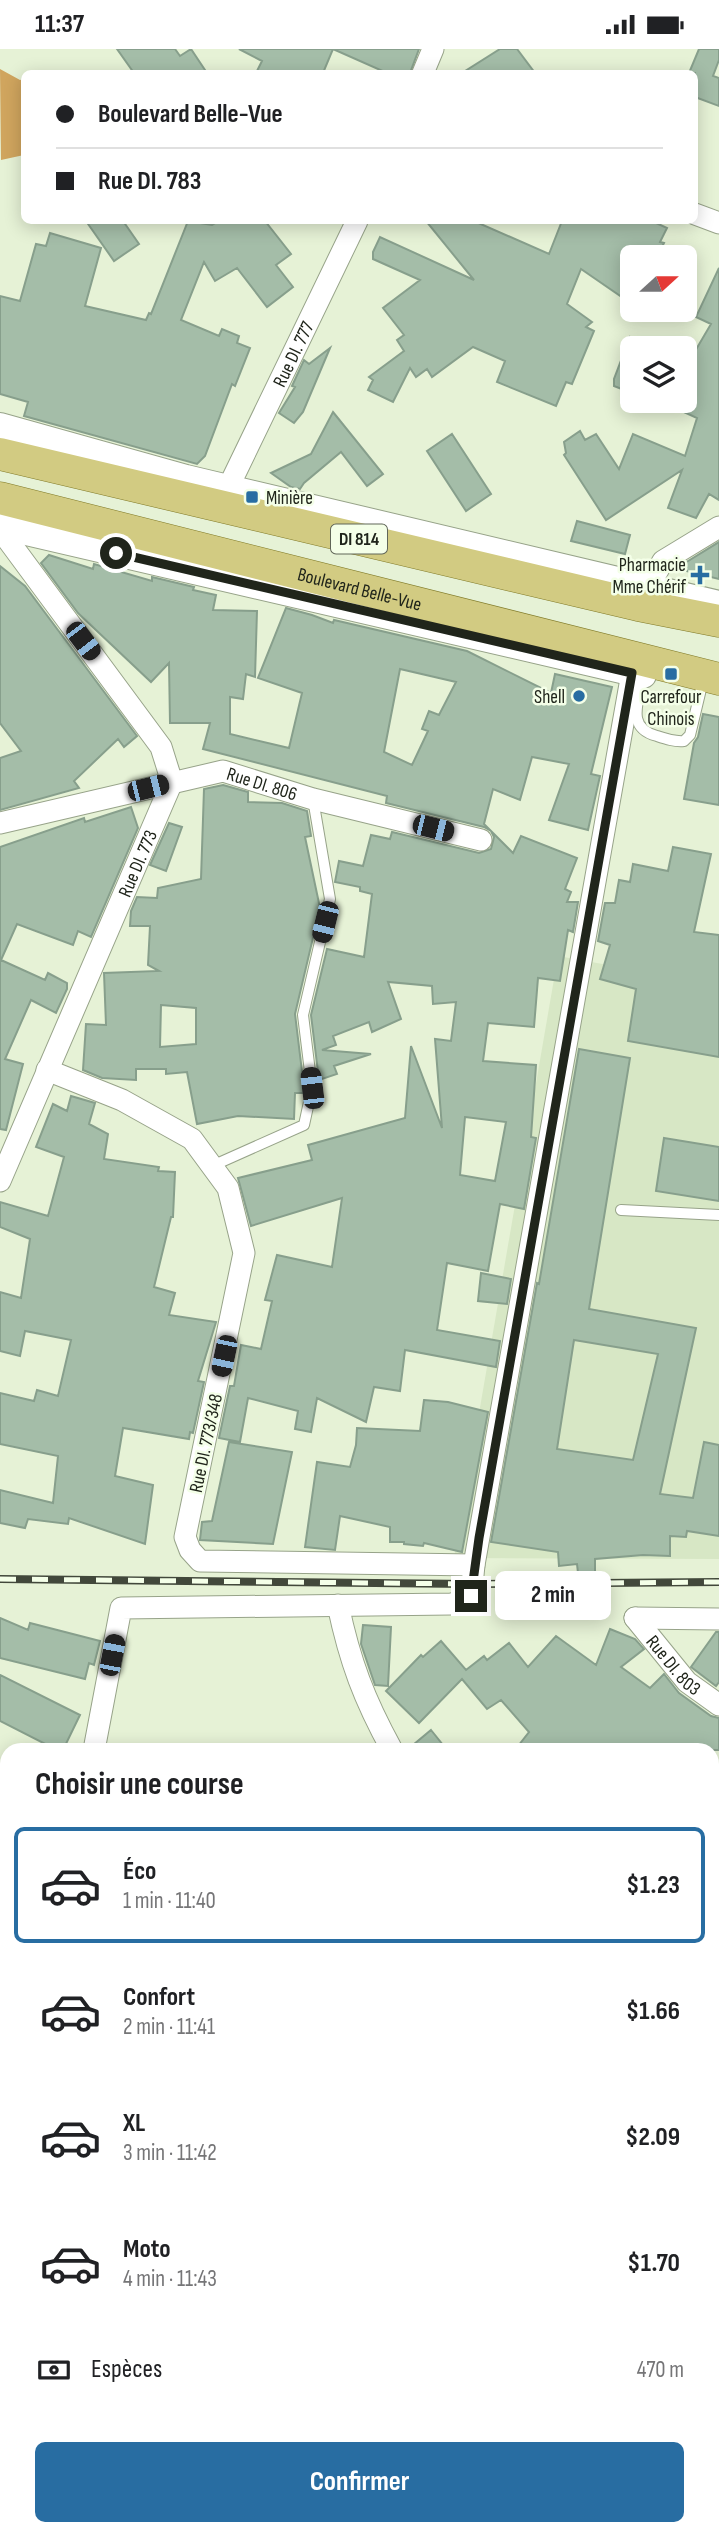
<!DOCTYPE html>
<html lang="fr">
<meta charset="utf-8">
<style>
body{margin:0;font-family:"Sofia Sans Condensed",sans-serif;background:#f6f6f6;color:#202124;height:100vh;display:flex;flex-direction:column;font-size:26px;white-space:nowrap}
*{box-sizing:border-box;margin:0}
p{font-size:23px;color:#757577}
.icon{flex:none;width:38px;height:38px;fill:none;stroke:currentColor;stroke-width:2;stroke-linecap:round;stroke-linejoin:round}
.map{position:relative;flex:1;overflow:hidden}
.side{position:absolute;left:0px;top:1694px;width:719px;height:793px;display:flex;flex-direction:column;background:#fff;border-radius:21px 21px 0 0;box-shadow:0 4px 18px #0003}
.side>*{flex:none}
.top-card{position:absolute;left:21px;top:21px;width:677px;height:154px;border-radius:10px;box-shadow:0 4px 18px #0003;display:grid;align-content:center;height:154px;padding:0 35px;background:#fff}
.needle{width:46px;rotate:69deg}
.buttons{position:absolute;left:620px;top:196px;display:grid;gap:14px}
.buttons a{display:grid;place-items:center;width:77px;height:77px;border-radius:10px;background:#fff;box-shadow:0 4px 18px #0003;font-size:35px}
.end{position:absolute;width:32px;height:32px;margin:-16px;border:9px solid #20251b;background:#fff;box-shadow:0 0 0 4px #fff}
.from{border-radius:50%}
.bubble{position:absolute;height:49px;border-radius:10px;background:#fff;box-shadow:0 4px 18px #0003;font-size:23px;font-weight:700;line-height:49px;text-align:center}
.car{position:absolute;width:21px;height:42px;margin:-21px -10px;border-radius:9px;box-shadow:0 0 5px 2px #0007;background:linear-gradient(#222 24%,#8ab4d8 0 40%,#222 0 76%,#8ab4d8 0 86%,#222 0)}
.top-card b{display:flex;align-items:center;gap:24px;height:66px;font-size:26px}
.top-card b+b{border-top:2px solid #e0e0e0}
.top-card i{width:18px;height:18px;background:#202124}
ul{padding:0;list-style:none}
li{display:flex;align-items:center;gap:21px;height:116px;margin:0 14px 10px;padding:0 21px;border:4px solid transparent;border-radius:10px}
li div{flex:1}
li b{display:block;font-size:26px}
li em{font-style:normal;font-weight:700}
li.active{border-color:#286da2}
li>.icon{width:63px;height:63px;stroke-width:1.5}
h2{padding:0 35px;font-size:32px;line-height:84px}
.pay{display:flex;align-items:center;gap:18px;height:77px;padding:0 35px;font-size:26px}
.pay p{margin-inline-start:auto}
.action{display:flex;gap:14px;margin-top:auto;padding:14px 35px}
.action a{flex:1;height:80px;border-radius:10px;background:#286da2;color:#fff;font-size:28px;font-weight:700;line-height:80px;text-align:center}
.status{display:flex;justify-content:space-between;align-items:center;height:49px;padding:0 35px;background:#fff;direction:ltr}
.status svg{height:19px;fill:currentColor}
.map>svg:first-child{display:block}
.built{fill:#d7e7c5}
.forest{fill:#d0a55e}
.building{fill:#a4bda8;stroke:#879f8c;stroke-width:2;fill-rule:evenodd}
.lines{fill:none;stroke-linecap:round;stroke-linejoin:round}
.service-casing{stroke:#97a389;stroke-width:12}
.minor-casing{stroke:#97a389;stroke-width:23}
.tertiary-casing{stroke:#97a389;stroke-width:28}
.primary-casing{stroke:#807a28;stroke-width:33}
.service{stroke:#fff;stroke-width:10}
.minor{stroke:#fff;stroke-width:21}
.tertiary{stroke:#fff;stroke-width:26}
.primary{stroke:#d2cb82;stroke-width:32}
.rail-casing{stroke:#42483b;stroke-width:8}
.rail{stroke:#f4ffe8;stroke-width:5;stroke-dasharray:16;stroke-linecap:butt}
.route{stroke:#20251b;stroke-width:9}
.poi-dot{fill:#286da2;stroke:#f4ffe8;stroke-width:2.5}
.labels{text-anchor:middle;stroke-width:5;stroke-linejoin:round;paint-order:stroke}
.shield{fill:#f4ffe8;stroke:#606658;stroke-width:2}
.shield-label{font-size:18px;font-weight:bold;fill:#20251b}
.street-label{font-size:19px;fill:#20251b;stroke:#f4ffe8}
.poi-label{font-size:19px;fill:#20251b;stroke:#f4ffe8;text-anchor:end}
</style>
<div class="status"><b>11:37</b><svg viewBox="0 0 49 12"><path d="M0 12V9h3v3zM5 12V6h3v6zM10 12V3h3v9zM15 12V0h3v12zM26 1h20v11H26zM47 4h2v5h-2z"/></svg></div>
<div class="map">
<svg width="719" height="2486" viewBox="0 0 719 2486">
<rect width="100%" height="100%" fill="#e6f2d6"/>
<!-- built -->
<path class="built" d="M 558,907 L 719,936 L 719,1510 L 454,1509 Z"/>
<!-- forest -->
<path class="forest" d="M 0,20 L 20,31 L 24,30 L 24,106 L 1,111 Z"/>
<!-- building -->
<path class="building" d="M 117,0 L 175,0 L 180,7 L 191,0 L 207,24 L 134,24 Z
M 239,0 L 333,0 L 323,24 L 256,24 L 262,12 Z
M 333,0 L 419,0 L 410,24 L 387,24 Z
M 500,0 L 517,0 L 535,24 L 462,24 Z
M 699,0 L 719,0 L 719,11 L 713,27 L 719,29 L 719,57 L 695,48 L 695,24 L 689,24 Z
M 86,172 L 123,172 L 139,195 L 114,212 Z
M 188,172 L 212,176 L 219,172 L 265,172 L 291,205 L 276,216 L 293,238 L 267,258 L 237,219 L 215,232 L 204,213 L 181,271 L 219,287 L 222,280 L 239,287 L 237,294 L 250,299 L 235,337 L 232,335 L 205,407 L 197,415 L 24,367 L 28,353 L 0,345 L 0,247 L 20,252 L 36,195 L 46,197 L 50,184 L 101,199 L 85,257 L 146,271 L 149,264 L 151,265 Z
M 426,172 L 474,172 L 549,205 L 562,172 L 652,172 L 667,179 L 660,193 L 664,194 L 657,208 L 632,208 L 632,255 L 581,220 L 567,255 L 592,273 L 586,278 L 594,282 L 572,335 L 566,333 L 556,357 L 497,333 L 505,312 L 473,298 L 432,328 L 427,320 L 416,328 L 410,319 L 393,353 L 368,341 L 373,331 L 369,328 L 404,302 L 397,291 L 404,286 L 383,259 L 420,231 L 373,210 L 373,203 L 380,188 L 474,231 Z
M 719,219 L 719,451 L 709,445 L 696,469 L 668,459 L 682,421 L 606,471 L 564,406 L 566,404 L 564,393 L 580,382 L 585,391 L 596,385 L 619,420 L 633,385 L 685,407 L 697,369 L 684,363 L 684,321 L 711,275 L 696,268 Z
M 630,288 L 632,289 L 632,344 L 614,337 L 614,330 Z
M 330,299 L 303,363 L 294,374 L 279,364 L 295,338 L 292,337 L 304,311 L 309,315 Z
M 333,363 L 383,425 L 367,437 L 341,403 L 304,434 L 300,440 L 291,438 L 271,424 L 311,405 Z
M 452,385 L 491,445 L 466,462 L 427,402 Z
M 577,472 L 630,486 L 625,505 L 571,492 Z
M 719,493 L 719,530 L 682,521 L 680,517 Z
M 49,506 L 93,520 L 94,515 L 152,532 L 152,528 L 194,538 L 193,541 L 216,546 L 213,561 L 257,562 L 255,628 L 246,625 L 243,650 L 230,648 L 230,685 L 289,699 L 302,644 L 258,629 L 286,559 L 312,566 L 333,574 L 334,571 L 467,602 L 551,644 L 555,625 L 612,638 L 591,725 L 600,727 L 588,781 L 549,771 L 569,715 L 532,708 L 520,751 L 493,740 L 484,775 L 513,804 L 521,787 L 577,809 L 565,840 L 571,843 L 567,853 L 578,853 L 573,883 L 568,881 L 560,932 L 538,929 L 534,978 L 488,974 L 483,1012 L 536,1016 L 531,1088 L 536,1089 L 524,1160 L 500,1155 L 488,1222 L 447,1214 L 437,1281 L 500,1292 L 496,1318 L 405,1301 L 400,1342 L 374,1338 L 366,1373 L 317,1349 L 311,1383 L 295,1380 L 298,1362 L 248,1349 L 240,1393 L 219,1389 L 230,1337 L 234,1337 L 241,1296 L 261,1300 L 272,1252 L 265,1251 L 277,1206 L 332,1218 L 342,1149 L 251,1177 L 238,1129 L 312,1111 L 308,1096 L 405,1069 L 411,997 L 442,1079 L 435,990 L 451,992 L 456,953 L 433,955 L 432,937 L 388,933 L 401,970 L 372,983 L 369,973 L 333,987 L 336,996 L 322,1001 L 371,1005 L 334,1017 L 337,1025 L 319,1031 L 311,966 L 327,900 L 364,908 L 372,845 L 360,842 L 360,838 L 335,833 L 339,812 L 363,817 L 371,786 L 390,790 L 392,783 L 479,804 L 491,800 L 494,788 L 491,782 L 484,778 L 386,754 L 387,747 L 203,700 L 210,674 L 170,674 L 169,614 L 151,633 L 78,564 L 41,514 ZM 400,620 L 456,633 L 439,666 L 429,662 L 422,680 L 428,682 L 412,716 L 384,703 ZM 465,1068 L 506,1073 L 495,1132 L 460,1126 Z
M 0,517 L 25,537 L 137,687 L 124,698 L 118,690 L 74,732 L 79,739 L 0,761 L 0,709 L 21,702 L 0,674 Z
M 703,665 L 719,668 L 719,756 L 684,750 L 694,694 L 698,688 Z
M 223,736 L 248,743 L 248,753 L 282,754 L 307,762 L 311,787 L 305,788 L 320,859 L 295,965 L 304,1039 L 303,1044 L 295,1044 L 294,1070 L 238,1067 L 197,1075 L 187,1023 L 166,1025 L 166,1020 L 136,1020 L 136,1031 L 102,1029 L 83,1021 L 86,975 L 106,976 L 104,924 L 159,922 L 148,916 L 150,877 L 130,877 L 131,862 L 137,848 L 157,849 L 158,839 L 201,830 L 204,740 ZM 161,956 L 196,959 L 196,995 L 160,998 Z
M 131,758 L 138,779 L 91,888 L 78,882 L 73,896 L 17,875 L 1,911 L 45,931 L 48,924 L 67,934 L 67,940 L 56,964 L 31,951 L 5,1010 L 23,1015 L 6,1081 L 0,1080 L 0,798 L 84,769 L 85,773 Z
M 169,774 L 182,778 L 166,822 L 150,816 Z
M 673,798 L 711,805 L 694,883 L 719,886 L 719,1008 L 628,992 L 636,940 L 600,930 L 610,896 L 598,892 L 605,854 L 615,854 L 619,831 L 630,833 L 633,815 L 668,822 Z
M 579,1000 L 630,1009 L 589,1260 L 696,1279 L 660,1445 L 693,1449 L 704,1393 L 719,1396 L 719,1487 L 687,1482 L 686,1488 L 670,1487 L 670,1507 L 643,1506 L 595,1510 L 595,1523 L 578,1524 L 577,1515 L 559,1517 L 558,1503 L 491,1493 L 537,1234 L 539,1235 ZM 574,1291 L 658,1305 L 633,1411 L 557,1400 Z
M 71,1047 L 95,1054 L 89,1075 L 108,1085 L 104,1110 L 159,1118 L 158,1122 L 175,1123 L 173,1168 L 171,1168 L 154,1238 L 175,1244 L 169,1266 L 216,1273 L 198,1332 L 204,1333 L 193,1384 L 190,1383 L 189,1390 L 123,1379 L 115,1427 L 153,1436 L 145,1495 L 69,1469 L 68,1475 L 28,1470 L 25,1479 L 0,1474 L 0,1441 L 53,1454 L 58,1407 L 0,1395 L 0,1344 L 34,1352 L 37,1341 L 58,1347 L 71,1291 L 25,1282 L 20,1307 L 0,1302 L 0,1243 L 21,1249 L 30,1190 L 0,1178 L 0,1153 L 48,1167 L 64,1108 L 36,1098 L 53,1055 L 67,1062 Z
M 664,1089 L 719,1098 L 719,1152 L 656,1142 Z
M 481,1224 L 511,1230 L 507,1255 L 478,1252 Z
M 424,1351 L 448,1353 L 488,1363 L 462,1503 L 424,1494 L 423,1497 L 404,1495 L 404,1493 L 390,1493 L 390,1478 L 340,1467 L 335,1501 L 305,1498 L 317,1413 L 350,1418 L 356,1396 L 357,1379 L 420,1382 Z
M 229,1393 L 292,1403 L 273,1495 L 200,1491 L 202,1473 L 212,1472 Z
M 0,1569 L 28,1581 L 30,1574 L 100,1592 L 94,1616 L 89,1614 L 85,1630 L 0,1609 Z
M 363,1576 L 391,1578 L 388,1637 L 375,1636 L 361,1595 Z
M 610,1580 L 635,1590 L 644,1600 L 621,1618 L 650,1639 L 664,1625 L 679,1644 L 711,1667 L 719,1669 L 719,1701 L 515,1701 L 529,1683 L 501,1651 L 487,1660 L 462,1630 L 419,1674 L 386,1642 L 421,1606 L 423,1608 L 441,1592 L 466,1621 L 484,1607 L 487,1611 L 509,1594 L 528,1618 L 556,1587 L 596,1616 Z
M 716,1583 L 719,1583 L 719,1633 L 716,1637 L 691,1618 Z
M 0,1626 L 80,1666 L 63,1701 L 57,1701 L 0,1672 Z
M 431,1681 L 447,1701 L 407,1701 Z"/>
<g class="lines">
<defs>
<path id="service" d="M 643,627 C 639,652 625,679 657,687 C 666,690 675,693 684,692 L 690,686 L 701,640
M 212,1117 L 304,1076 L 312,1039 L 303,966 L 330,850 L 313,750
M 621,1161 L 719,1166"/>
<g id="minor">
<path d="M 423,24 L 433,0"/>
<path d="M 695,165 L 719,174"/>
<path id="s1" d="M 228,439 L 357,172"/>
<path d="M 641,551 L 663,512 L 719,478"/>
<path id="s2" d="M 0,774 L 223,722 L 313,750 L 481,791"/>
<path d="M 47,1021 L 122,1051 L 192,1090 L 228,1139 L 244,1204 L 185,1488 L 190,1501 L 200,1512 L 474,1516"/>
<path id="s3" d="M 0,1132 L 172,733 L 161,698 L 5,487"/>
<path d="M 338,1556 C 350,1613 364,1650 392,1701"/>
<path id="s4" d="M 635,1569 L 687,1633 L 719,1656"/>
<path d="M 635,1569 L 719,1570"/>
<path d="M 94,1701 L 121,1559 L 451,1555 L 467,1553 L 471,1547 L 474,1516 L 632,624"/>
<path d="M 0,1896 L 7,1897"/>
<path d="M 712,1974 L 719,1973"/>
<path d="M 0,2175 L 7,2148"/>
<path d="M 0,2207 L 7,2205"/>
<path d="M 362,2480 L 363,2486"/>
<path d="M 665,2480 L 666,2486"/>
</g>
<path id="tertiary" d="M 0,377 L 186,429 L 719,555
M 0,477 L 643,626"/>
<g id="primary">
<path d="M 0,405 L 638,556 L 719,572"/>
<path id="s5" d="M 0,449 L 719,630"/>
</g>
</defs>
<!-- service casing -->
<use href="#service" class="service-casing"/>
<!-- minor casing -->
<use href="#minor" class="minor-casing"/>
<!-- tertiary casing -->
<use href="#tertiary" class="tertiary-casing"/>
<!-- primary casing -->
<use href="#primary" class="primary-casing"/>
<!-- service -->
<use href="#service" class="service"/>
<!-- minor -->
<use href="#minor" class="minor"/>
<!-- tertiary -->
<use href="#tertiary" class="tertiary"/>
<!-- primary -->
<use href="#primary" class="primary"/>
<defs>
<path id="rail" d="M 0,1530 L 471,1535 L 719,1533"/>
</defs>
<!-- rail casing -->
<use href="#rail" class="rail-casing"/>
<!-- rail -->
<use href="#rail" class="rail"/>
</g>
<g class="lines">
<!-- route -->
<path class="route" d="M 116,504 L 632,624 L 479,1489 L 471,1547"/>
</g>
<!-- markers -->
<g class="poi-dot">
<rect x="245" y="441" width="14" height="14" rx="3.5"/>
<path d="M696.5 515.5h7v7h7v7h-7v7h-7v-7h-7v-7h7z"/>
<rect x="664" y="618" width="14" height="14" rx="3.5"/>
<circle cx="579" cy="647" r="7"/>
</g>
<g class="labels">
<!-- shield labels -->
<rect class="shield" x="331" y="475.5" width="56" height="29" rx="5"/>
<g class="shield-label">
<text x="359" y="496">DI 814</text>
</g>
<!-- street labels -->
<g class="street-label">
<text dy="7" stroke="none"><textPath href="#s1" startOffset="149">Rue DI. 777</textPath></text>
<text dy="7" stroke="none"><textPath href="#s5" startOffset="371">Boulevard Belle-Vue</textPath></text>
<text dy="7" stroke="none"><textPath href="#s2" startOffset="270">Rue DI. 806</textPath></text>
<text dy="7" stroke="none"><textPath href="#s3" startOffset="346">Rue DI. 773</textPath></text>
<text transform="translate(205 1394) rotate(-78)" y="7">Rue DI. 773/348</text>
<text dy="7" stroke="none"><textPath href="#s4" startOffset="61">Rue DI. 803</textPath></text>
</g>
<!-- poi labels -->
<g class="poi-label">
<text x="266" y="455" text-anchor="start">Minière</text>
<text x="686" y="522">Pharmacie<tspan x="686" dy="22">Mme Chérif</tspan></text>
<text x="565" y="654">Shell</text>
<text x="671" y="654" text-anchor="middle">Carrefour<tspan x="671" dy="22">Chinois</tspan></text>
</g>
</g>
</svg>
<div class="buttons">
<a><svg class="needle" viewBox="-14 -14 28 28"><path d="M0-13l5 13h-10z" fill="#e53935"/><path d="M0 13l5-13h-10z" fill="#757577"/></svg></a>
<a><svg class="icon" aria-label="layers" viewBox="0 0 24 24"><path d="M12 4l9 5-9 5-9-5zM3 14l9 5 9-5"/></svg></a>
</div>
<i class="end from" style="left:116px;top:504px"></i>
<i class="end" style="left:471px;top:1547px"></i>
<div class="bubble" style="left:495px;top:1522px;width:116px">2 min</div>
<i class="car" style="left:83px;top:592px;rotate:143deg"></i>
<i class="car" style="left:148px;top:739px;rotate:76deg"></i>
<i class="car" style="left:433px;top:779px;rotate:104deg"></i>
<i class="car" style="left:325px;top:873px;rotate:194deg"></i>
<i class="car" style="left:312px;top:1039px;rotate:353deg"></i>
<i class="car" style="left:224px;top:1307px;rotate:192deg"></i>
<i class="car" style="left:112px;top:1606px;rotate:11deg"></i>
<div class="top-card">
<b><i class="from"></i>Boulevard Belle-Vue</b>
<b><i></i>Rue DI. 783</b>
</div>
<section class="side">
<h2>Choisir une course</h2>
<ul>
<li class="active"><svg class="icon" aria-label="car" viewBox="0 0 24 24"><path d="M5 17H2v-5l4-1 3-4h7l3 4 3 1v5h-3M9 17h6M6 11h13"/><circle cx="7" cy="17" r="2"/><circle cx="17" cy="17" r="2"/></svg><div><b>Éco</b><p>1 min · 11:40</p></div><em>$1.23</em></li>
<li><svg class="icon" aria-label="car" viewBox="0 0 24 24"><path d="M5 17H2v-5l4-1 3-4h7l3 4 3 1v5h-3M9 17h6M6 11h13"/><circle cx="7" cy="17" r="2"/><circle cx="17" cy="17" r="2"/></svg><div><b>Confort</b><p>2 min · 11:41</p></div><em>$1.66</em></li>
<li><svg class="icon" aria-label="car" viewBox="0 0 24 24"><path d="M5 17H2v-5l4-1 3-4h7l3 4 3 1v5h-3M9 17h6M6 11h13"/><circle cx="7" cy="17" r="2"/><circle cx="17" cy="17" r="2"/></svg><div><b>XL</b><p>3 min · 11:42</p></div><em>$2.09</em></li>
<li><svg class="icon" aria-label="car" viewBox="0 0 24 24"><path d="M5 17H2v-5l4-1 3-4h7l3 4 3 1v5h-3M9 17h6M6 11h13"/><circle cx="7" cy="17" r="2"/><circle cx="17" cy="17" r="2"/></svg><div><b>Moto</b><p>4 min · 11:43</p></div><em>$1.70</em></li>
</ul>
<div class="pay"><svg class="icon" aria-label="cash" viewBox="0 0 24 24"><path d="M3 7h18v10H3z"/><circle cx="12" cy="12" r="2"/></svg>Espèces<p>470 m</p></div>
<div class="action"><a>Confirmer</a></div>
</section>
</div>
